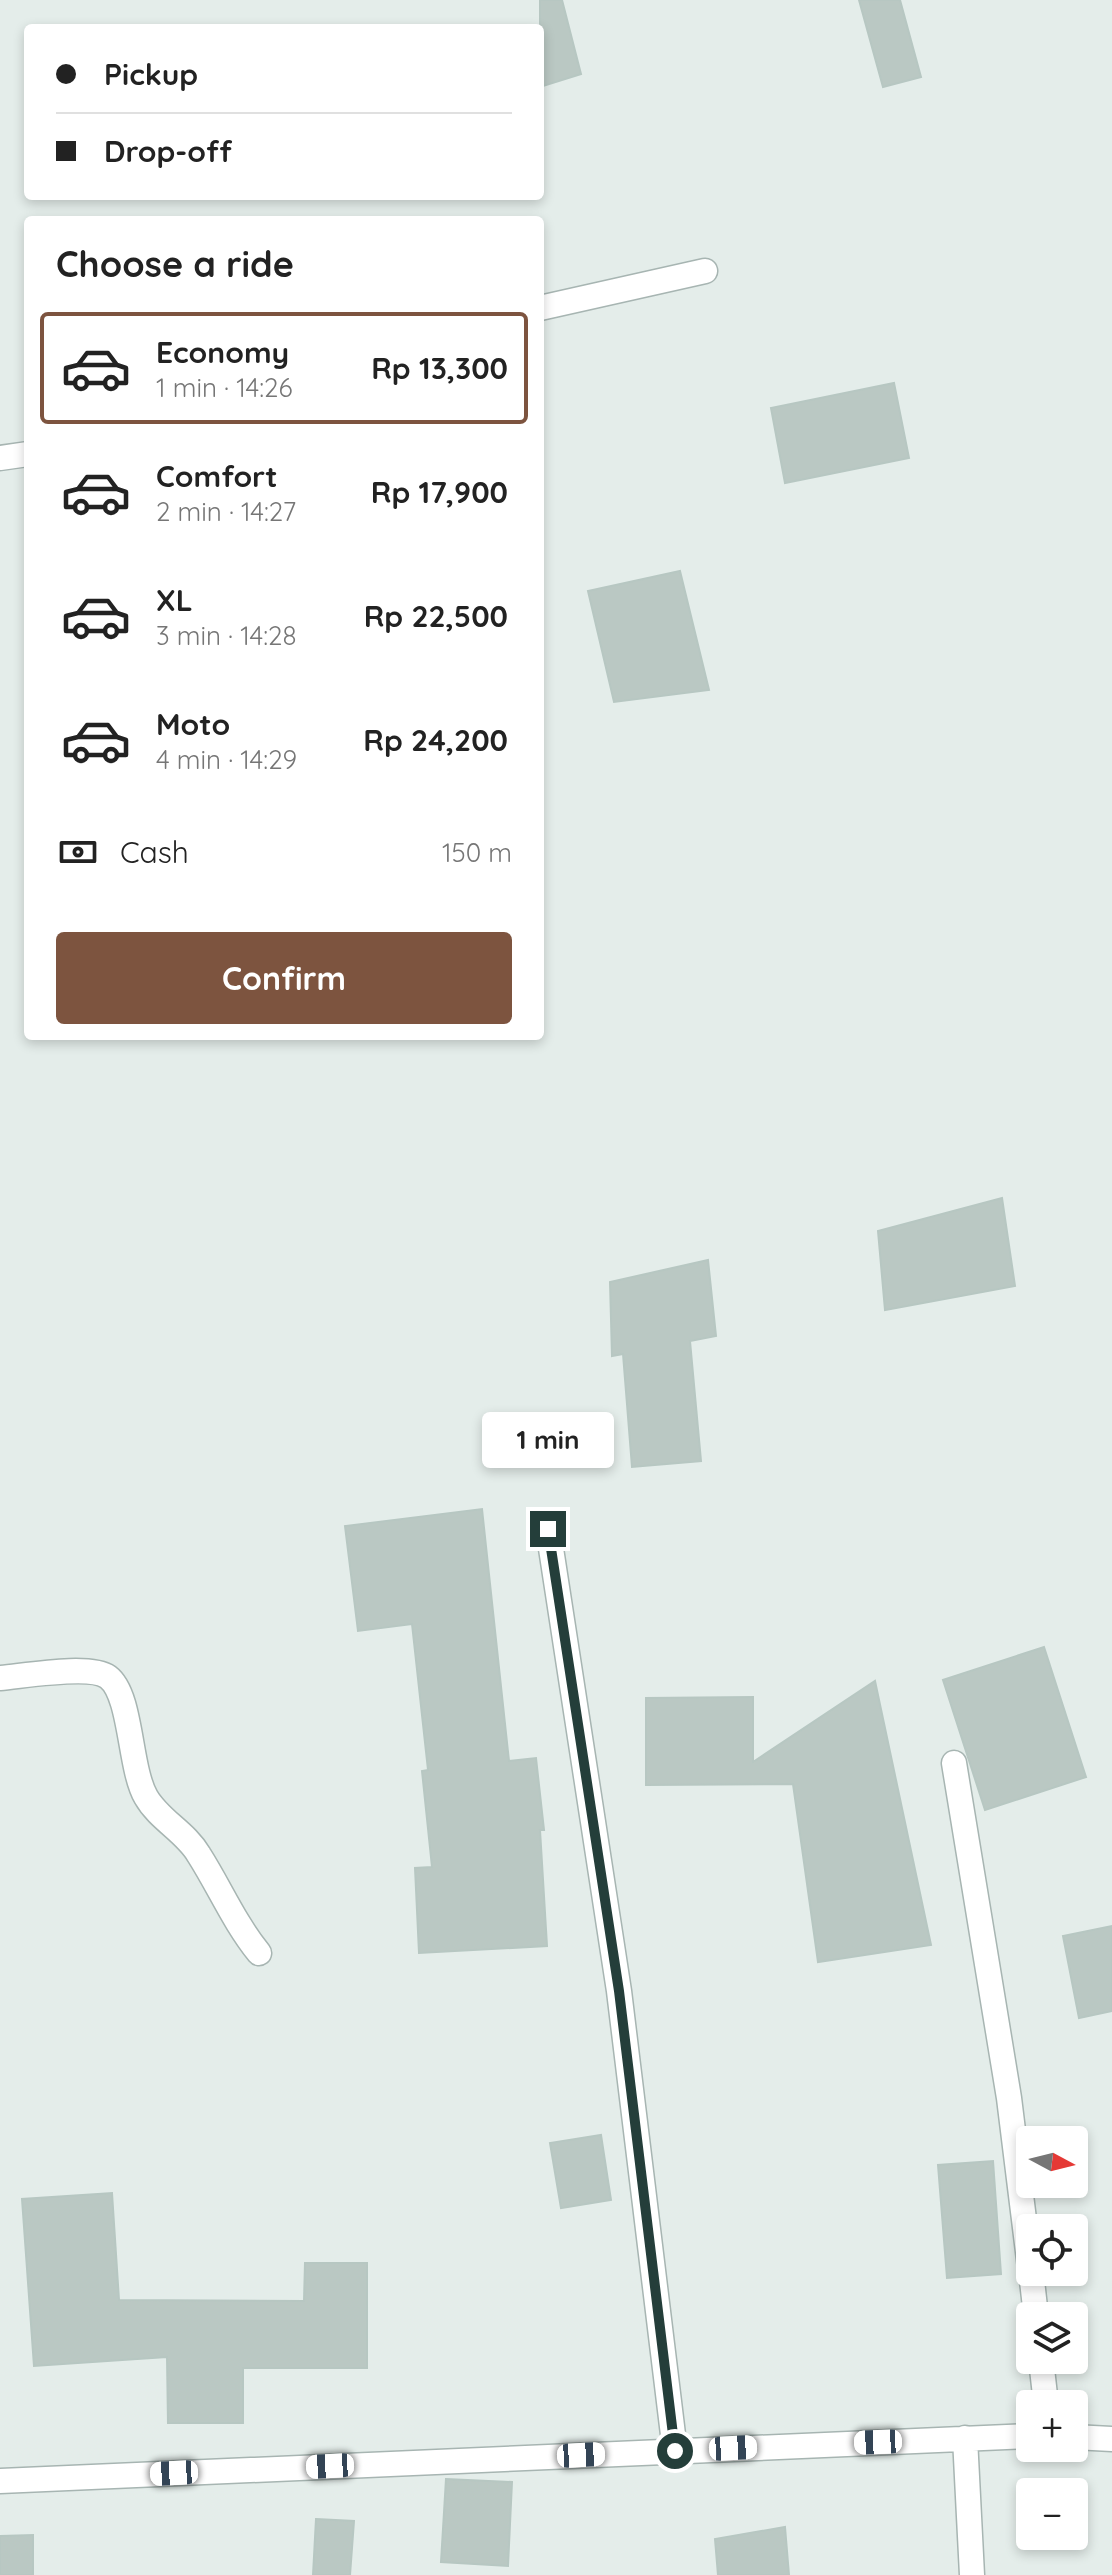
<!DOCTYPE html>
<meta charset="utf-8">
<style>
body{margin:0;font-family:Quicksand,sans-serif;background:#f6f6f6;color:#222;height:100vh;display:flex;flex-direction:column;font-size:30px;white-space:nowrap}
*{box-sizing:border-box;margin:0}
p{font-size:26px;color:#767676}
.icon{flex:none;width:44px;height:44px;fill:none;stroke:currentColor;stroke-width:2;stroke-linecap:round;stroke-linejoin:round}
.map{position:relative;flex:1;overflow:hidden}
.details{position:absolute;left:24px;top:216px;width:520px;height:824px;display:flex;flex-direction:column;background:#fff;border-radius:8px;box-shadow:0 4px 12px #0003}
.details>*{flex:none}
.hud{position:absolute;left:24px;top:24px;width:520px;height:176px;border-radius:8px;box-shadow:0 4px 12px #0003;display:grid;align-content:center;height:176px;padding:0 32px;background:#fff}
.needle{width:52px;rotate:97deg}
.tools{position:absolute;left:1016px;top:2126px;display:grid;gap:16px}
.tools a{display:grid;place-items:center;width:72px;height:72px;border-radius:8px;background:#fff;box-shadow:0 4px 12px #0003;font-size:40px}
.end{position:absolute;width:36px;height:36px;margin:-18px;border:10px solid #243e3a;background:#fff;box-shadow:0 0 0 4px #fff}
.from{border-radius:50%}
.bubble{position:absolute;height:56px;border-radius:8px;background:#fff;box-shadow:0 4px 12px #0003;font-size:26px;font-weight:700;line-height:56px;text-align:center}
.car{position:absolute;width:24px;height:48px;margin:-24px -12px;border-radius:10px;box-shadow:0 0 6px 2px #0007;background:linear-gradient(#fff 24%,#345 0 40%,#fff 0 76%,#345 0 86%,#fff 0)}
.hud b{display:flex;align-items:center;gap:28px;height:76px;font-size:30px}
.hud b+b{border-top:2px solid #e0e0e0}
.hud i{width:20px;height:20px;background:#222}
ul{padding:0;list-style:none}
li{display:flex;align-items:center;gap:24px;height:112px;margin:0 16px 12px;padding:0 16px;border:4px solid transparent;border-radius:8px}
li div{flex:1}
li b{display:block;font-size:30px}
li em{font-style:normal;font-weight:700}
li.on{border-color:#7d543f}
li>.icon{width:72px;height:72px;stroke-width:1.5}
h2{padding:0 32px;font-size:36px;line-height:96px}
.pay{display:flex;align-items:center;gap:20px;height:88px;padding:0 32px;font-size:30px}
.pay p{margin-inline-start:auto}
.primary-button{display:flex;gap:16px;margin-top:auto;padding:16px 32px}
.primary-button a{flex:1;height:92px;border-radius:8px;background:#7d543f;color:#fff;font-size:32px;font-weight:700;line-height:92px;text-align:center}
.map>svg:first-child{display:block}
.building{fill:#bac8c3;stroke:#b7c7c2;stroke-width:2}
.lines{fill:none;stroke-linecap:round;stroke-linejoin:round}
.minor-casing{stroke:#a7b5b2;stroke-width:27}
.minor{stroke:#fff;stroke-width:24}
.route{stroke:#243e3a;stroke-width:10}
</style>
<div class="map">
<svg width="1112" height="2575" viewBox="0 0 1112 2575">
<rect width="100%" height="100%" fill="#e4edea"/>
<!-- building -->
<path class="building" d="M 540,0 L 562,0 L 581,74 L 540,87 Z
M 859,0 L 900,0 L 921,77 L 883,87 Z
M 894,383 L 909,458 L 785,483 L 771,408 Z
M 680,571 L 709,690 L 614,702 L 588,591 Z
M 1002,1198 L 1015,1286 L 885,1310 L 878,1231 Z
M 708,1260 L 716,1336 L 690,1341 L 701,1461 L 632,1467 L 623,1354 L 612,1356 L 610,1282 Z
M 482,1509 L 509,1761 L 536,1758 L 544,1830 L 540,1830 L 547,1946 L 419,1953 L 415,1868 L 432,1867 L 422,1771 L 428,1770 L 412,1624 L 358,1631 L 345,1526 Z
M 1044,1647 L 1086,1777 L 985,1810 L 943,1680 Z
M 875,1681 L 931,1945 L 818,1962 L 793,1784 L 646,1785 L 646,1698 L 753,1697 L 753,1762 Z
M 1112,1926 L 1112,2011 L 1079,2018 L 1063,1936 Z
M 601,2135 L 611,2200 L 561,2208 L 550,2143 Z
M 993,2161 L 1001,2274 L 947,2278 L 938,2165 Z
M 112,2193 L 119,2300 L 304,2301 L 305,2263 L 367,2263 L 367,2368 L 243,2368 L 243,2423 L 168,2423 L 167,2357 L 34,2366 L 22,2199 Z
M 446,2479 L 512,2482 L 508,2566 L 441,2562 Z
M 316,2519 L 354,2521 L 350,2575 L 313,2575 Z
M 785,2527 L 789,2575 L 718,2575 L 715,2539 Z
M 33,2535 L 33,2575 L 0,2575 L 0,2536 Z"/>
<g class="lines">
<defs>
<path id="minor" d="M 540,308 L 705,271
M 0,458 L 28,454
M 548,1529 L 619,1991 L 675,2451
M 0,1678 C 24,1676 90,1664 108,1677 C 132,1695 129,1768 146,1797 C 159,1820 186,1832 199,1855 C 220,1888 234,1922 259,1953
M 954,1763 L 1009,2098 L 1030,2268
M 1031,2272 L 1036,2316
M 1041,2360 L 1046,2404
M 1074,2437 L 1112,2439
M 965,2438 L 972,2575
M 0,2481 L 1030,2436"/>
</defs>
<!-- minor casing -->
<use href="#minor" class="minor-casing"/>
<!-- minor -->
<use href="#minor" class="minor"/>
</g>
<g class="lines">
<!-- route -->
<path class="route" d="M 548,1529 L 619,1991 L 675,2451"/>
</g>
</svg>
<div class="tools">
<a><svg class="needle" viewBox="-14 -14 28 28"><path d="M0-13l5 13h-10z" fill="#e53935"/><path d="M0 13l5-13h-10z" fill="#767676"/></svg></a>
<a><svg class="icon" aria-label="locate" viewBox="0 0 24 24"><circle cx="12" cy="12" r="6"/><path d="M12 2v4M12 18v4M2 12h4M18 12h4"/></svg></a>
<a><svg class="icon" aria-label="layers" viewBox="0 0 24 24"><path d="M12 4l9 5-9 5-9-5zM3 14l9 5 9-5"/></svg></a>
<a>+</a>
<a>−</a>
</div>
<i class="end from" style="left:675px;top:2451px"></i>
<i class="end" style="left:548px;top:1529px"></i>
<div class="bubble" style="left:482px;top:1412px;width:132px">1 min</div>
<i class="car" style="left:878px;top:2442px;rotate:268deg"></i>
<i class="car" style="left:733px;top:2448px;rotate:87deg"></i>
<i class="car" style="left:581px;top:2455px;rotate:87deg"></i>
<i class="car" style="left:330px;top:2466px;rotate:267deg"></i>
<i class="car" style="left:174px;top:2473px;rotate:267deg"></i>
<div class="hud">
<b><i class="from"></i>Pickup</b>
<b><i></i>Drop-off</b>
</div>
<section class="details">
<h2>Choose a ride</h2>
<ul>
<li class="on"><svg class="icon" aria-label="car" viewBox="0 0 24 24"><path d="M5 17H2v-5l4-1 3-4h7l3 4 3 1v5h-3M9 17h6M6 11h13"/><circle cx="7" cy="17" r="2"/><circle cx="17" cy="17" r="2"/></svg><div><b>Economy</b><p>1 min · 14:26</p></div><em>Rp 13,300</em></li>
<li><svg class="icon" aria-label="car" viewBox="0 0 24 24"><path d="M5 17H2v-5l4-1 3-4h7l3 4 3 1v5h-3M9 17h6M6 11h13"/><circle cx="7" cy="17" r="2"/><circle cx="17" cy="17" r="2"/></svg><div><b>Comfort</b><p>2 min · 14:27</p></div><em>Rp 17,900</em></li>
<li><svg class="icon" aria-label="car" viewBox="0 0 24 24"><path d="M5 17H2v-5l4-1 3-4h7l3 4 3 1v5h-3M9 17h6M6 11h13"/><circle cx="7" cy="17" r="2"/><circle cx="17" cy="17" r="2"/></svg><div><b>XL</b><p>3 min · 14:28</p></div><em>Rp 22,500</em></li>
<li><svg class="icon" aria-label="car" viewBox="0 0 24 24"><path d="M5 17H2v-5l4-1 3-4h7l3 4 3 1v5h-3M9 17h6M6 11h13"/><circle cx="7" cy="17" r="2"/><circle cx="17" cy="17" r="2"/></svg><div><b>Moto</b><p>4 min · 14:29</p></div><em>Rp 24,200</em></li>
</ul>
<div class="pay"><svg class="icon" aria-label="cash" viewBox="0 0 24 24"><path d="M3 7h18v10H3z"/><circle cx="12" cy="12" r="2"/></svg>Cash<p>150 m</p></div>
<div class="primary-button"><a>Confirm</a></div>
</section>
</div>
